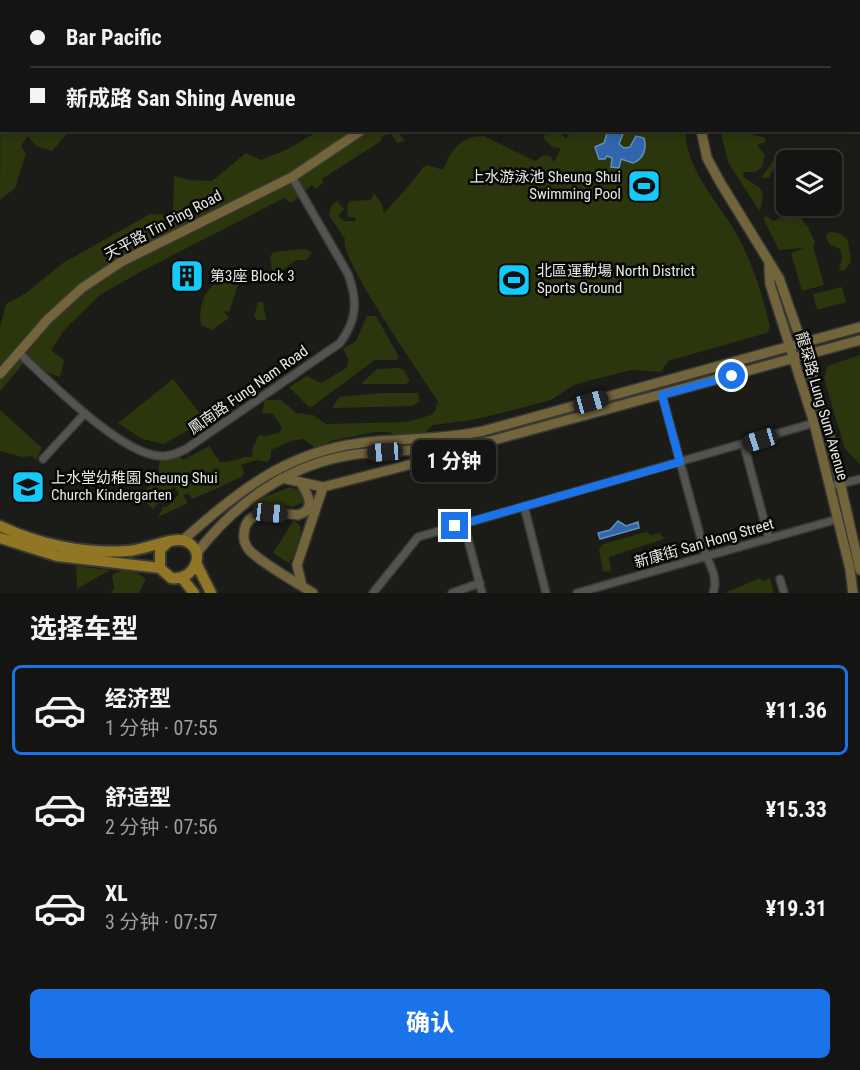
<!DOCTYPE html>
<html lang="zh">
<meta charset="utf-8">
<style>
body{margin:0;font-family:"Roboto Condensed","Noto Sans SC",sans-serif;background:#1d1d1b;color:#f1f3f6;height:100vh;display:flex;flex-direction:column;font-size:22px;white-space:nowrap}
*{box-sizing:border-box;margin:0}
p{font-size:20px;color:#9d9e9f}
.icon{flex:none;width:33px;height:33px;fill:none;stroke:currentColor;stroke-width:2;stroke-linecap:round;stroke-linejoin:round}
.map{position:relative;height:593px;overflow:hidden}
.details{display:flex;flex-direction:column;background:#141412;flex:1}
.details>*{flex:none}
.top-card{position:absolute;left:0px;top:0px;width:861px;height:132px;box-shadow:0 3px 9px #0003,0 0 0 2px #333332;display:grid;align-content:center;height:132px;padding:0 30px;background:#141412}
.tools{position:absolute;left:776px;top:150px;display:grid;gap:12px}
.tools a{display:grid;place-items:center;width:66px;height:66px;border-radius:9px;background:#141412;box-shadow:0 3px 9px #0003,0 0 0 2px #333332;font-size:30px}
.end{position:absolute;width:27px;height:27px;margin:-14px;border:8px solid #1a73e8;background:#fff;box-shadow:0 0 0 3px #fff}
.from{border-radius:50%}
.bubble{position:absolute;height:42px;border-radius:9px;background:#141412;box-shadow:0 3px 9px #0003,0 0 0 2px #333332;font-size:20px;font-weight:700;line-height:42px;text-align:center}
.car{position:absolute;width:18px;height:36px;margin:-18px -9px;border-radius:8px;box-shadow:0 0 4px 2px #0007;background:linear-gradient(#222 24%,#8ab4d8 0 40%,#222 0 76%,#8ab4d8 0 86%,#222 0)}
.top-card b{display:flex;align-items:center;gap:21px;height:57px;font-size:22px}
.top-card b+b{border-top:2px solid #333332}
.top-card i{width:15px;height:15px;background:#f1f3f6}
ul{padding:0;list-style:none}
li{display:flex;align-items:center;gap:18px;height:90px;margin:0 12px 9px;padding:0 18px;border:3px solid transparent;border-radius:9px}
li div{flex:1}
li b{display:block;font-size:22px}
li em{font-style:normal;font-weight:700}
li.current{border-color:#1a73e8}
li>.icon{width:54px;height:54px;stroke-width:1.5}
h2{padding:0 30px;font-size:27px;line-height:72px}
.cta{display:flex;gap:12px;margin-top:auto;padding:12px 30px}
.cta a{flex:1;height:69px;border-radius:9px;background:#1a73e8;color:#fff;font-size:24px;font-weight:700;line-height:69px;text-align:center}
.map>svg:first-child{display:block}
.green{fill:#2b360d}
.water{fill:#2f66ac;stroke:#668dbd;stroke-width:1.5}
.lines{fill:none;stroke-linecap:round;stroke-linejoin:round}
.stream{stroke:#668dbd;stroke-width:2}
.street-casing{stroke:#383835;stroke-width:10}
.secondary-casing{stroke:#383835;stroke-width:12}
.primary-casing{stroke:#383835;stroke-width:14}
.street{stroke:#545350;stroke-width:7}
.secondary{stroke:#72643b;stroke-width:9}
.primary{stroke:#917626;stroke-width:10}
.route{stroke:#1a73e8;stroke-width:8}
.labels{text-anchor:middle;stroke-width:5;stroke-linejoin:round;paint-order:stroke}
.poi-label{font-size:15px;fill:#e7e7e4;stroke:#060605;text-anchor:start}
.street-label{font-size:15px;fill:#e7e7e4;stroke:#060605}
</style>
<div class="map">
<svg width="860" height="593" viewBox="0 0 860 593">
<rect width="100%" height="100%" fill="#1b1b18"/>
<!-- green -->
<path class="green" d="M 1,6 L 2,130 L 69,131 L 52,151 L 36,146 L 28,136 L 21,146 L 26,154 L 15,188 L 0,200 Z
M 318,131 L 398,131 L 405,141 L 397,143 L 391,134 L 382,136 L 381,141 L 322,179 L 323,183 L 315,189 L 312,185 L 291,203 L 284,198 L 140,272 L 100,295 L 65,329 L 51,350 L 64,360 L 60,377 L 23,364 L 0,391 L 0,328 L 6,304 L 26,293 L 63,263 L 150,214 L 173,215 L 174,176 L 189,180 L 212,181 L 246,153 L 261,160 L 288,149 Z
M 571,131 L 685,131 C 687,174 721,204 740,240 C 754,268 763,296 770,327 L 767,333 L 668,361 L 661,372 L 632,370 L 588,381 L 574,385 L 551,400 L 517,409 L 472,420 L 433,425 L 423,435 L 398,436 L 388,432 L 374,432 L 331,441 L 317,449 L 303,439 L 291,441 L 271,450 L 271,458 L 267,462 L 256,460 L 241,465 L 244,472 L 243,476 C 226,484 210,492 192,499 L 189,494 L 183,495 L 188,503 L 158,517 L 163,507 L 167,507 L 179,494 L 174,486 L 153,509 L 140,497 L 159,475 L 159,463 L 165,458 L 178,455 L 183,460 L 209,446 L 220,462 C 233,463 243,455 253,457 L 252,449 L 259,435 L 267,436 L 280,432 L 282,427 L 273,414 L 262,413 L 265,400 L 281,400 L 296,413 L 313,415 L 326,424 L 407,422 L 431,415 L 436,410 L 436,403 L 439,406 L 436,398 C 422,377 336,253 345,239 L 329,215 L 331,206 L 337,201 L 344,209 L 338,216 L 344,221 L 356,221 L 355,217 L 348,217 L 347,206 L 350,201 L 371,200 L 374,193 L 382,204 L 384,213 C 397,198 412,184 423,167 L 428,165 L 443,170 C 452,149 460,136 484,136 L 535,161 L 544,155 L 550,156 L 554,162 L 561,148 C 553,148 548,145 544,138 L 545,134 C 552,128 561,132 566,139 Z
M 720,131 L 741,131 L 765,138 L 765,142 L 757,145 L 765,155 L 762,167 L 755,172 L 743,172 L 744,177 L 760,188 L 763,194 L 760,212 L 729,164 Z
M 779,153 L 781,156 L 769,178 L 761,178 Z
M 795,210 L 809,229 L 815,242 L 813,246 L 824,285 L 802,291 L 791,253 L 804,248 L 779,250 L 763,218 L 766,216 L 774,221 Z
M 830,232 L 839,233 L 848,240 L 851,262 L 844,271 L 839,270 L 842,258 L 840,249 L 829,244 L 826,235 Z
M 305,249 L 312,253 L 306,260 L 296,260 L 273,277 L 270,257 L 273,252 Z
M 221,273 L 240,279 L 229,312 L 223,311 L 229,318 L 212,330 L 201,325 C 198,311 204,287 218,283 Z
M 842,287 L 846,302 L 817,310 L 813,294 Z
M 258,302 L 263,302 L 266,320 L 257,320 L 254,316 Z
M 367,316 L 376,316 L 399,357 L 397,360 L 375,360 L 310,408 L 289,387 L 307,376 L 321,383 L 346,368 L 349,360 L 343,349 L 356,341 Z
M 860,355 L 860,464 L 845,449 L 824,379 L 827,366 Z
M 399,368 L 404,370 L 410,381 L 406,384 L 361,384 L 377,369 Z
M 173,379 L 205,420 L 164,444 L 142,439 L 118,423 Z
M 382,393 L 418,393 L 420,402 L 412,406 L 332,408 L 339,397 Z
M 0,410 L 42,448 L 36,460 L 32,456 L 22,457 L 0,451 Z
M 290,487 L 301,491 L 305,500 L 304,505 L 301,503 L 293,507 L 256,505 L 235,517 L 257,500 Z
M 294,520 L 300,526 C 303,536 297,555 289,563 L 273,553 Z
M 646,532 L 651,535 L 660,533 L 664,539 L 609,557 L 611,569 L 609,572 L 603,571 L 599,550 L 603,544 Z
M 76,566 L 110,570 L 77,589 Z
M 129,567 L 146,579 L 139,593 L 111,593 L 114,588 L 112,575 Z
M 760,578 L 762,581 L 770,578 L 774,593 L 725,593 Z"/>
<!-- water -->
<path class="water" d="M 608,130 L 624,131 L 619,144 L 624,148 L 630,147 L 636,136 L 644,138 C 647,148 644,159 633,163 L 621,159 L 619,168 L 611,167 L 612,158 L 607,156 L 605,159 L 599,159 L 595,147 L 604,143 Z
M 618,521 L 626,526 L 638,522 L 639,528 L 600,539 L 598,533 L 610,530 Z"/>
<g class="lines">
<!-- stream -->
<path class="stream" d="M 0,11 L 2,11"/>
<defs>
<path id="street" d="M 712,2 L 712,0
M 18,352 C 48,380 120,454 160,456 C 169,457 178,453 186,449 L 340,343 C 357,320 358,301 348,274 L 292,177
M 662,395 L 704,550 C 709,563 719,579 713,593
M 744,445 L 769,539
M 43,459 L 85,413
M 836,485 L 860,479
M 524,506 L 546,593
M 464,524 L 482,593
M 780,579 L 784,593
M 373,593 L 418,537 L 814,423
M 452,593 L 480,583
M 577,593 L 838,519"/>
<path id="secondary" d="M 701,130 L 707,158 L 720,182 L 779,278 L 806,355 L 828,429 L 860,570
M 769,266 L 770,284 L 814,423 L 850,569 L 853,593
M 0,374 L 48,319 L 82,288 L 121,262 L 292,177 L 362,130
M 282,478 L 323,487 L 416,463 L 434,451
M 298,515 C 280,513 245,506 244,534 C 243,540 246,547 250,551 C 266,566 294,581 313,593
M 298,515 C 317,509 308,495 301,483
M 183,540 C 238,492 284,453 360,443 C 401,438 442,440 483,431 L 860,327
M 196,554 C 236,502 290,463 357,454 C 403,449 449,451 494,440 L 860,340
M 302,586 L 297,565 L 323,487"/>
<path id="primary" d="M 0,526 C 38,544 84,554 127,551 C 142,551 173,536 185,541 C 209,551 193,582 171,578 L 160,568 L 160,550 L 169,541
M 0,538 L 57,556 L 160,568
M 196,563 L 211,593
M 182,578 L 194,593"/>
</defs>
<!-- street casing -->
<use href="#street" class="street-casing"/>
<!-- secondary casing -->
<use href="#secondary" class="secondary-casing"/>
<!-- primary casing -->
<use href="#primary" class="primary-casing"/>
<!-- street -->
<use href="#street" class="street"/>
<!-- secondary -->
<use href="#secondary" class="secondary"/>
<!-- primary -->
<use href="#primary" class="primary"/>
</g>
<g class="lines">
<!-- route -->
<path class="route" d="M 455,526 L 680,462 L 662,395 L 732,376"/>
</g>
<!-- icons -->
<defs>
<symbol id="stadium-square" viewBox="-11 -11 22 22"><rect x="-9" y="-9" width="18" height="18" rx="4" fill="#13cafb" stroke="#060605"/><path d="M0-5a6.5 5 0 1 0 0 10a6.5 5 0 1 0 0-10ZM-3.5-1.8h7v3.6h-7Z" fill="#111"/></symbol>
<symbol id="building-square" viewBox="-11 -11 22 22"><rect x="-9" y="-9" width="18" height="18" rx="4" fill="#13cafb" stroke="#060605"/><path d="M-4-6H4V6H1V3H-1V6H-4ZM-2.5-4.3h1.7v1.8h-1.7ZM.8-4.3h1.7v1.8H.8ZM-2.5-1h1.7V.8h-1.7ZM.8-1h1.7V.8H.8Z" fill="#111"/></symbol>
<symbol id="school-square" viewBox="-11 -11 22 22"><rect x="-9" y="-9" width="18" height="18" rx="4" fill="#13cafb" stroke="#060605"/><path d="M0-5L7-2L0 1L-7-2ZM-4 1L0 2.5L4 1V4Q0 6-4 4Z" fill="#111"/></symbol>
</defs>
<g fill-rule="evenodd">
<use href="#stadium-square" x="625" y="167" width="38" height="38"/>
<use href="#building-square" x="168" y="257" width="38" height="38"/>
<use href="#stadium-square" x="495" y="261" width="38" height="38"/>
<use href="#school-square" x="9" y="468" width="38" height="38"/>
</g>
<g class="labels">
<!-- poi labels -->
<g class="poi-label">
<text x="621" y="182" text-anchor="end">上水游泳池 Sheung Shui<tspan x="621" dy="17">Swimming Pool</tspan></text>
<text x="537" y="276">北區運動場 North District<tspan x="537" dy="17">Sports Ground</tspan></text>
<text x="210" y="281">第3座 Block 3</text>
<text x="51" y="483">上水堂幼稚園 Sheung Shui<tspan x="51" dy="17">Church Kindergarten</tspan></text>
</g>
<!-- street labels -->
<g class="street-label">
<text transform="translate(163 225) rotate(-28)" y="5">天平路 Tin Ping Road</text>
<text transform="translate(248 390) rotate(-35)" y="5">鳳南路 Fung Nam Road</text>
<text transform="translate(822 406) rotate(74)" y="5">龍琛路 Lung Sum Avenue</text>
<text transform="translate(704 543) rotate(-16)" y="5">新康街 San Hong Street</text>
</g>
</g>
</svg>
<div class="tools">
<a><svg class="icon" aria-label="layers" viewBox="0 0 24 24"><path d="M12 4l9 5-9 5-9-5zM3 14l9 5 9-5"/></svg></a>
</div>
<i class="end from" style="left:732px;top:376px"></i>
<i class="end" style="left:455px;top:526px"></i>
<div class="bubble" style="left:412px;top:440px;width:84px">1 分钟</div>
<i class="car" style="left:591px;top:402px;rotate:74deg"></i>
<i class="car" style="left:760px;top:440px;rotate:253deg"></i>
<i class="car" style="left:385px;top:452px;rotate:266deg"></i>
<i class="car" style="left:270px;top:513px;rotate:96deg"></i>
<div class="top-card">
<b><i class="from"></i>Bar Pacific</b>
<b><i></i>新成路 San Shing Avenue</b>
</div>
</div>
<section class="details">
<h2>选择车型</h2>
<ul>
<li class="current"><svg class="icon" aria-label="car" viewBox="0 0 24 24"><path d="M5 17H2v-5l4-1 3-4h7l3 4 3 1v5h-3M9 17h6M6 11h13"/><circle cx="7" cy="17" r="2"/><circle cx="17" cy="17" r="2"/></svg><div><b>经济型</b><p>1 分钟 · 07:55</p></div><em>¥11.36</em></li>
<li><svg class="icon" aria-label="car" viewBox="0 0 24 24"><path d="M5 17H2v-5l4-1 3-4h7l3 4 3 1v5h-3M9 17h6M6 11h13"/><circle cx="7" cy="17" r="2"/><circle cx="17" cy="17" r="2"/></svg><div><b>舒适型</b><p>2 分钟 · 07:56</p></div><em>¥15.33</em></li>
<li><svg class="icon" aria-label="car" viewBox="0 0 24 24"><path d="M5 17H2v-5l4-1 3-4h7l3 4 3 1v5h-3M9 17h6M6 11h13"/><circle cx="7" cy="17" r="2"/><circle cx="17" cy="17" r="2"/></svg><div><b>XL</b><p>3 分钟 · 07:57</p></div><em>¥19.31</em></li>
</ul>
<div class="cta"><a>确认</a></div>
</section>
